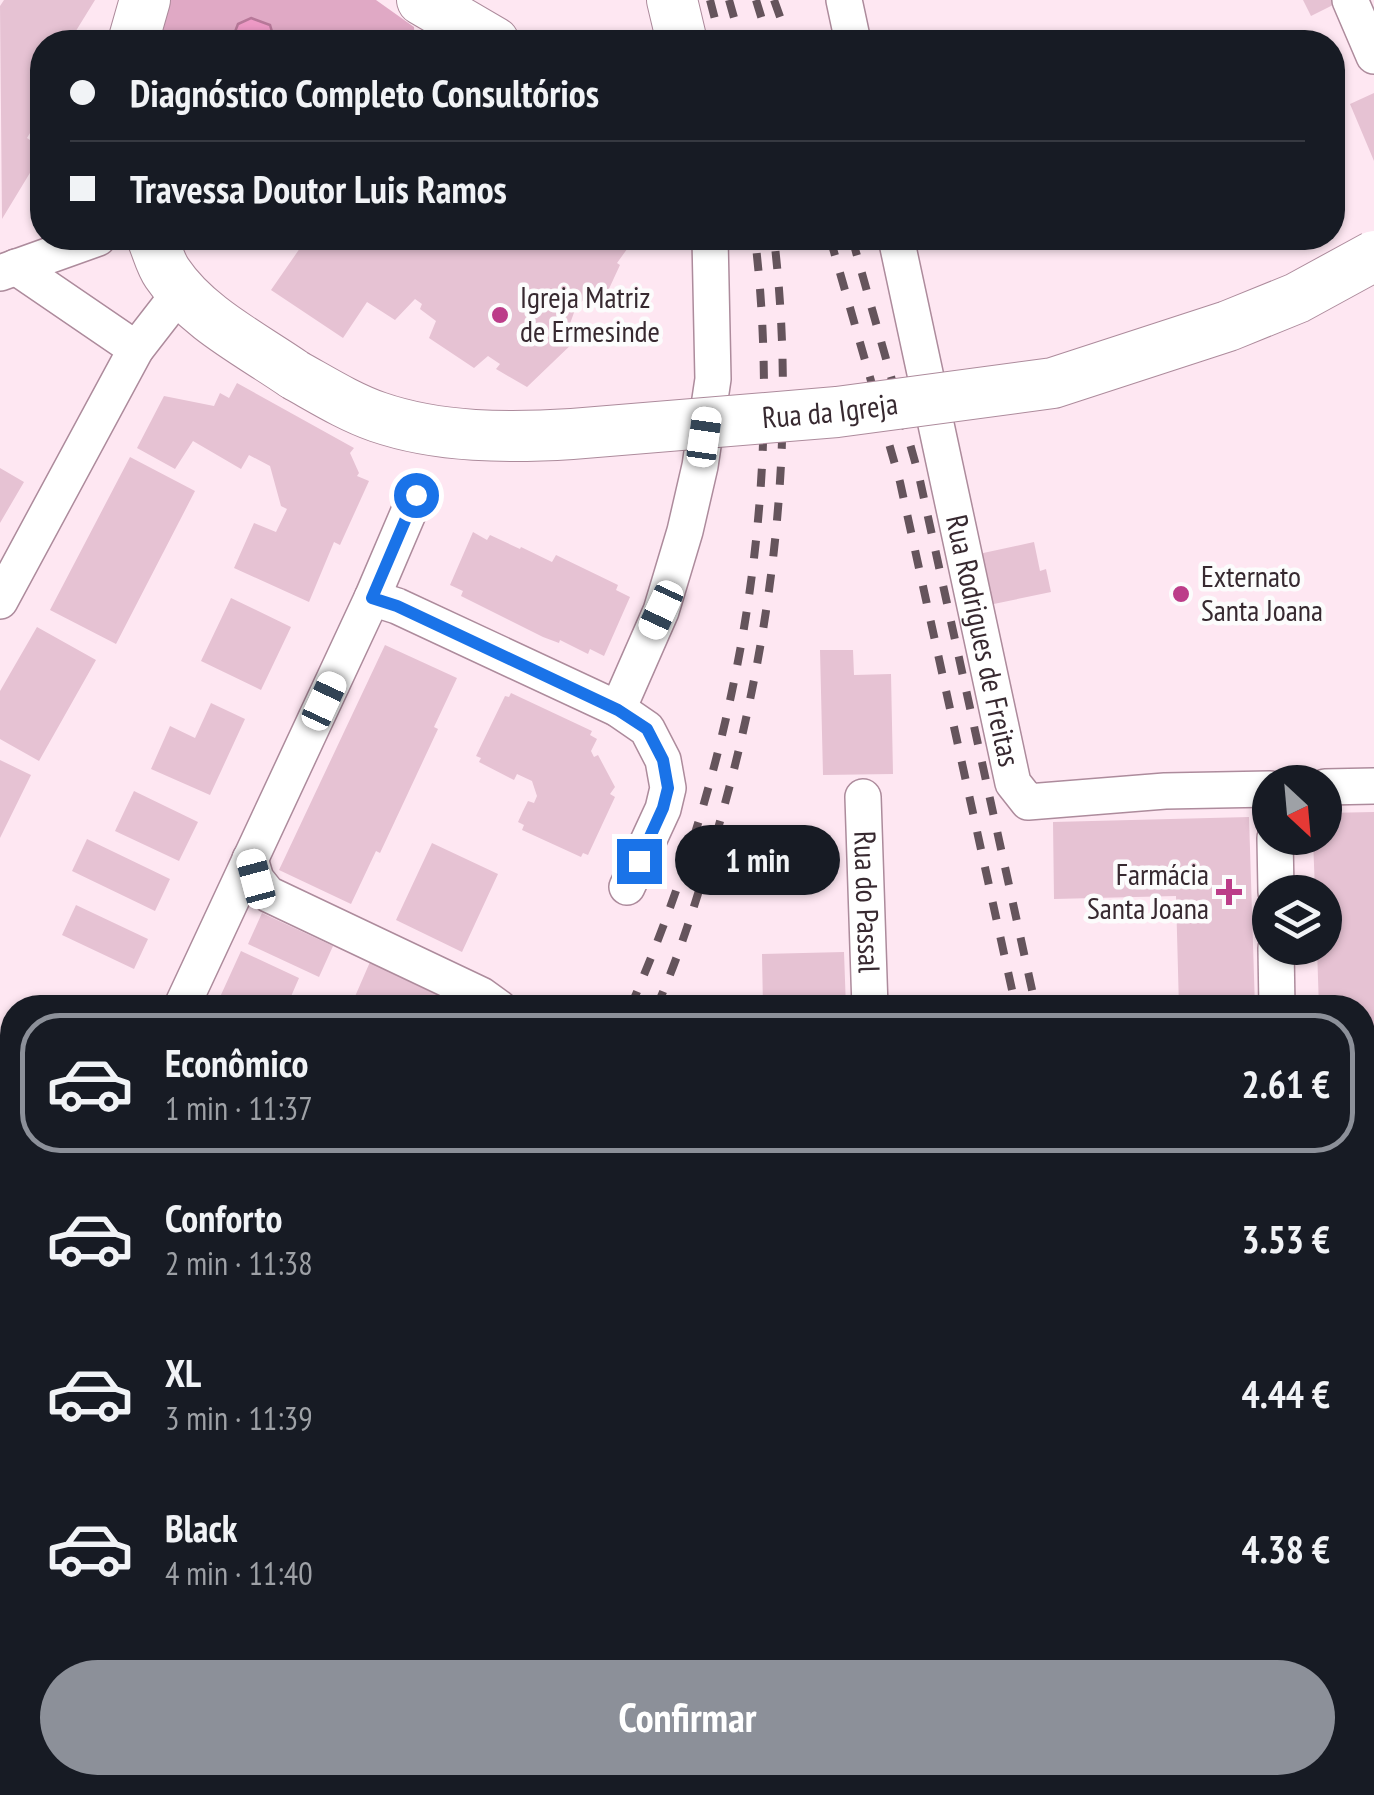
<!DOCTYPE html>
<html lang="pt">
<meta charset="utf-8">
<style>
body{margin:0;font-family:"PT Sans Narrow",sans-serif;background:#242831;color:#f1f3f6;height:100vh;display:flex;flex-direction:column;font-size:38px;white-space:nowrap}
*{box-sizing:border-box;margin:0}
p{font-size:32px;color:#9ea1a6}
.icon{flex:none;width:55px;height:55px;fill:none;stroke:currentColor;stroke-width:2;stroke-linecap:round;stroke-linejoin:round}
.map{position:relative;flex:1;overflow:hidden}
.panel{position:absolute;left:0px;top:995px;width:1375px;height:800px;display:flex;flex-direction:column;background:#171b24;border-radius:40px 40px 0 0;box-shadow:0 2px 8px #0004}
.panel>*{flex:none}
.top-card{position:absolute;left:30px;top:30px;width:1315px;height:220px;border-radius:40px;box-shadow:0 2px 8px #0004;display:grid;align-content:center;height:220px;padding:0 40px;background:#171b24}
.needle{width:65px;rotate:154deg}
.controls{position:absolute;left:1252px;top:765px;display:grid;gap:20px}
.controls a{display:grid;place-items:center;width:90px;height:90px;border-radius:50%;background:#171b24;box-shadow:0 2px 8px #0004;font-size:50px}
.end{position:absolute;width:45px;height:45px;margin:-22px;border:12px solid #1a73e8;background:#fff;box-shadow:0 0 0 5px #fff}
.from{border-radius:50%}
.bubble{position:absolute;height:70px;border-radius:35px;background:#171b24;box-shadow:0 2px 8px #0004;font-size:32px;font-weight:600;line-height:70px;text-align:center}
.car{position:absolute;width:30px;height:60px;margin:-30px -15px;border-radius:12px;box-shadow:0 0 8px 2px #0007;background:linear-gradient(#fff 24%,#345 0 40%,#fff 0 76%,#345 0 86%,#fff 0)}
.top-card b{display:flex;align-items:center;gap:35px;height:95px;font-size:38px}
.top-card b+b{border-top:2px solid #363941}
.top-card i{width:25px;height:25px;background:#f1f3f6}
ul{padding:18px 0 0;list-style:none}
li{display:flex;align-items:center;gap:30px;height:140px;margin:0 20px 15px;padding:0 20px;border:5px solid transparent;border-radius:40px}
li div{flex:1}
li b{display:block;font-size:38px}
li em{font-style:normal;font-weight:600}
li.active{border-color:#8c9099}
li>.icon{width:90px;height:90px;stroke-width:1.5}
.action{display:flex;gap:20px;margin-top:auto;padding:20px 40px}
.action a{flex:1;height:115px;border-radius:60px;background:#8c9099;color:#fff;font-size:40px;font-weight:600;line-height:115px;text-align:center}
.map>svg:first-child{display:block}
.green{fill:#e0a9c5}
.water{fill:#ee9ac6;stroke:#b77899;stroke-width:2.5}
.building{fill:#e6c2d3}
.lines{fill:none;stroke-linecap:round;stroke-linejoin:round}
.street-casing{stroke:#ad8b9c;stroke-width:38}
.secondary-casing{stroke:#ad8b9c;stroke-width:52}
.street{stroke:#fff;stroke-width:35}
.secondary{stroke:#fff;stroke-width:50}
.rail{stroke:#65545c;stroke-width:8;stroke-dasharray:18 18;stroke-linecap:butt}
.secondary-bridge-casing{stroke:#ad8b9c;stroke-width:52;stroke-linecap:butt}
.secondary-bridge{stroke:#fff;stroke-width:50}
.route{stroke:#1a73e8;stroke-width:12}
.poi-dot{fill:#bc3d89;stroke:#fcfcfc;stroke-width:4}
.labels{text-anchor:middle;stroke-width:9;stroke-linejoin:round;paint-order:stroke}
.poi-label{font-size:30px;fill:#372930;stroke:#fcfcfc;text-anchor:start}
.street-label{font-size:30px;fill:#372930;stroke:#fcfcfc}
</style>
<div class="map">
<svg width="1374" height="1795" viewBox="0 0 1374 1795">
<rect width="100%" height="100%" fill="#fee7f2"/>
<!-- green -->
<path class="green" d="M 167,0 L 376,0 L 414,27 L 415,42 L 151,42 Z"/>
<!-- water -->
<path class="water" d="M 251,18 L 270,25 L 275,42 L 231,42 L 238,24 Z"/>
<!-- building -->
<path class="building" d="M 4,0 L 95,0 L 74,34 L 87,42 L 42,42 L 42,113 L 27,138 L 42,148 L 42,153 L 2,219 L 0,6 Z
M 1303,0 L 1333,0 L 1335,4 L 1311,16 Z
M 1374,93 L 1374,161 L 1350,104 Z
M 307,238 L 618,238 L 630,245 L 617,263 L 620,265 L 607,293 L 596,288 L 576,307 L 567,332 L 577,339 L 527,387 L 496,369 L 500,364 L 488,356 L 474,368 L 429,338 L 436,321 L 420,309 L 422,304 L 415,299 L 395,320 L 367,302 L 343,338 L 271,290 Z
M 237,383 L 354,448 L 350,453 L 359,473 L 357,476 L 369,481 L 340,545 L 334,542 L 309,602 L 234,568 L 254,523 L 276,532 L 287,509 L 281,506 L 270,466 L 249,455 L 241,469 L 193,441 L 175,469 L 137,448 L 164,396 L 214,406 L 220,393 L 229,398 Z
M 130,457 L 195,491 L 116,644 L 50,610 Z
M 0,468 L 24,482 L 0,523 Z
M 473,532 L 487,540 L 490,535 L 520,549 L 521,547 L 552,562 L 556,555 L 618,585 L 616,590 L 630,597 L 604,656 L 590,649 L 588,654 L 560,640 L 559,643 L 543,637 L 461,596 L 463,591 L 450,585 Z
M 1034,542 L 1040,571 L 1046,569 L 1051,592 L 984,606 L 974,555 Z
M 231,598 L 291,627 L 261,690 L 201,661 Z
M 37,627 L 96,660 L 39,761 L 0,739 L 0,691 Z
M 385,645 L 457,678 L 434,727 L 438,729 L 380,853 L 376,851 L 351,904 L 279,870 Z
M 820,650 L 853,650 L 854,675 L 891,674 L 893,774 L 823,775 Z
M 511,693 L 592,731 L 590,735 L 597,739 L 591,751 L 594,757 L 598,755 L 615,787 L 610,794 L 615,797 L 588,855 L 583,853 L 581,857 L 522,830 L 524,825 L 518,822 L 523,811 L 528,801 L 534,803 L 537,796 L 532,781 L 517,774 L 514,780 L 479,762 L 481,758 L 476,756 L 505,696 L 509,697 Z
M 211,703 L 245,719 L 210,795 L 151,769 L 170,726 L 195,738 Z
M 0,760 L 31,775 L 0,838 Z
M 134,791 L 198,822 L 179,861 L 115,831 Z
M 1374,812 L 1374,1045 L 1362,1045 L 1362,1008 L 1319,1008 L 1317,948 L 1325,948 L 1325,892 L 1315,892 L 1313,838 L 1325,838 L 1325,813 Z
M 1249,817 L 1255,1008 L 1179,1008 L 1176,896 L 1054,899 L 1053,822 Z
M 87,839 L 170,879 L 155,911 L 72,871 Z
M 432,843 L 498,874 L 462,952 L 396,920 Z
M 76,905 L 148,939 L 134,969 L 62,935 Z
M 262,913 L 333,946 L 319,977 L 248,944 Z
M 241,951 L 299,978 L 286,1008 L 215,1008 Z
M 844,952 L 846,1008 L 763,1008 L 762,954 Z
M 370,962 L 406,980 L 465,1008 L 350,1008 Z
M 1362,1072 L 1374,1075 L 1374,1155 L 1362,1151 Z
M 1374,1341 L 1374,1510 L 1362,1504 L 1362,1364 Z
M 270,1782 L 271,1782 L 301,1795 L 265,1795 Z
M 613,1782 L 691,1782 L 696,1795 L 597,1795 L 596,1791 Z"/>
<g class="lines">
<defs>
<g id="street">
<path d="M 844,0 L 853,42"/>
<path d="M 1350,0 L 1374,56"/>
<path id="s1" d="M 896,238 L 1013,783 L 1028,802 L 1165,791 L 1270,789"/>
<path d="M 16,267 L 136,349"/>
<path d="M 0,273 L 98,238"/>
<path d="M 372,598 L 397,606 L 618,709 L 647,729 L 663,760 L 668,788 L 663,809 L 627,887"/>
<path d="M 0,601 L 136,349 L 181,291"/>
<path d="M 618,709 L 661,611 L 685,531 L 700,466 L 713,379 L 710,238"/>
<path d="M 1325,787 L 1374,786"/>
<path id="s2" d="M 863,797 L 870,1008"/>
<path d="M 1275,838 L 1276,892"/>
<path d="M 250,859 L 256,879 L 268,894 L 481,995 L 499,1008"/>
<path d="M 1276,948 L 1277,1008"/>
<path d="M 181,1008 L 372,598 L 416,495"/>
<path d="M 1362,1182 L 1374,1186"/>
<path d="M 0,1394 L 12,1367"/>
<path d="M 0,1493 L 12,1492"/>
<path d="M 1362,1601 L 1374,1588"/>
<path d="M 1362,1699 L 1374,1698"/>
<path d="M 0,1755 L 12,1767"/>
<path d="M 29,1782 L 42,1795"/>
<path d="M 1147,1782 L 1150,1795"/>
<path d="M 222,1795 L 227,1782"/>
<path d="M 741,1795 L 769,1782"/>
</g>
<path id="secondary" d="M 422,0 L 494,42
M 672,0 L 682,42
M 133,42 L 145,0
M 152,238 C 157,249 160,263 167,273 C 197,318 252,345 295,375"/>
</defs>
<!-- street casing -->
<use href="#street" class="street-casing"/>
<!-- secondary casing -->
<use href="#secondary" class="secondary-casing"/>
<!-- street -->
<use href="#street" class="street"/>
<!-- secondary -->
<use href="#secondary" class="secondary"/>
<!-- rail -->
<path class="rail" d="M 710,0 L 721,42
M 729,0 L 741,42
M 756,0 L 769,42
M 774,0 L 789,42
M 830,238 L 900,482 L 1016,1008
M 852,238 L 919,476 L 1036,1008
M 630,1008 C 735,767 786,500 755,238
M 656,1008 C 680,955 697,897 714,842 C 772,647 798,441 774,238
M 0,1762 L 12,1752
M 1183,1782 L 1185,1795
M 1203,1782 L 1205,1795
M 20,1795 L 36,1782"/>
<defs>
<g id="secondary-bridge">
<path id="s3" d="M 295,375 C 322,390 349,407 378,417 C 439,438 509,438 572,434 L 837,412 L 1053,383 L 1228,326 L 1297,298 L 1374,256"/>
</g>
</defs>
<!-- secondary-bridge casing -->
<use href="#secondary-bridge" class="secondary-bridge-casing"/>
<!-- secondary-bridge -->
<use href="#secondary-bridge" class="secondary-bridge"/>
</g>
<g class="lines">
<!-- route -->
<path class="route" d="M 416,495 L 372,598 L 397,606 L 618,710 L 647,729 L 663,760 L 668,788 L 663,808 L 639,861"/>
</g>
<!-- markers -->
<g class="poi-dot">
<circle cx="500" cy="315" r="10"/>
<circle cx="1181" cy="594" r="10"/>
<path d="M1224 877h10v10h10v10h-10v10h-10v-10h-10v-10h10z"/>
</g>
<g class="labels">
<!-- poi labels -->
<g class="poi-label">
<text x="520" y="308">Igreja Matriz<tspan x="520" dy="34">de Ermesinde</tspan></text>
<text x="1201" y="587">Externato<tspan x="1201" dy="34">Santa Joana</tspan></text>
<text x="1209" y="885" text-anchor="end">Farmácia<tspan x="1209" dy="34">Santa Joana</tspan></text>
</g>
<!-- street labels -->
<g class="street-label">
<text dy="10" stroke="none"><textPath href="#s3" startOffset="548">Rua da Igreja</textPath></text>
<text dy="10" stroke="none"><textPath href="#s1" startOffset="412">Rua Rodrigues de Freitas</textPath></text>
<text dy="10" stroke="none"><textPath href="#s2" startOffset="105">Rua do Passal</textPath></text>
</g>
</g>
</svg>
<div class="controls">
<a><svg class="needle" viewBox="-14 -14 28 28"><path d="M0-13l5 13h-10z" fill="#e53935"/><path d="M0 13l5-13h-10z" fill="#9ea1a6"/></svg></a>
<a><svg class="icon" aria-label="layers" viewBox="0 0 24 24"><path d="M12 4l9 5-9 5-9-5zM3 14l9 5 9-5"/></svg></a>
</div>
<i class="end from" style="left:416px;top:495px"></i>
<i class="end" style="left:639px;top:861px"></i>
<div class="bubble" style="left:675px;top:825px;width:165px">1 min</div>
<i class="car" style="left:704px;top:437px;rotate:8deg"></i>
<i class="car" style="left:661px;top:610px;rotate:205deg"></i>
<i class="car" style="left:324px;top:701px;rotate:25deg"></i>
<i class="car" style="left:256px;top:879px;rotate:345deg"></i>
<div class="top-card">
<b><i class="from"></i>Diagnóstico Completo Consultórios</b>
<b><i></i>Travessa Doutor Luis Ramos</b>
</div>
<section class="panel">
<ul>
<li class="active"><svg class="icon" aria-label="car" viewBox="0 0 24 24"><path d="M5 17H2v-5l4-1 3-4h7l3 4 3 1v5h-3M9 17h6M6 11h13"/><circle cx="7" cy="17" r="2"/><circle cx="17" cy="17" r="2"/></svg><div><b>Econômico</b><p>1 min · 11:37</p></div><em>2.61 €</em></li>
<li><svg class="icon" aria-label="car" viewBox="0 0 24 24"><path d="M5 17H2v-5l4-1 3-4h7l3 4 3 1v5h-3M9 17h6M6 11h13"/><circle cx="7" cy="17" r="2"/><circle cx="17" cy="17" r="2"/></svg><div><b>Conforto</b><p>2 min · 11:38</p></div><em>3.53 €</em></li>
<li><svg class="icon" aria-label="car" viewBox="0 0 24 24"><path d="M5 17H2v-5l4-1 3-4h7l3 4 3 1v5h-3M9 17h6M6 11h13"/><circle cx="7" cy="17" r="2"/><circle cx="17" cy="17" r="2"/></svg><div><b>XL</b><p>3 min · 11:39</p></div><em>4.44 €</em></li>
<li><svg class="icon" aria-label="car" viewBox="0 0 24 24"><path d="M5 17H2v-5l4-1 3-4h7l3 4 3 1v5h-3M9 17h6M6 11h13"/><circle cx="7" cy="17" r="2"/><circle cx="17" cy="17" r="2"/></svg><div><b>Black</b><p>4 min · 11:40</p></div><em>4.38 €</em></li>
</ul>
<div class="action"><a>Confirmar</a></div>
</section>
</div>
